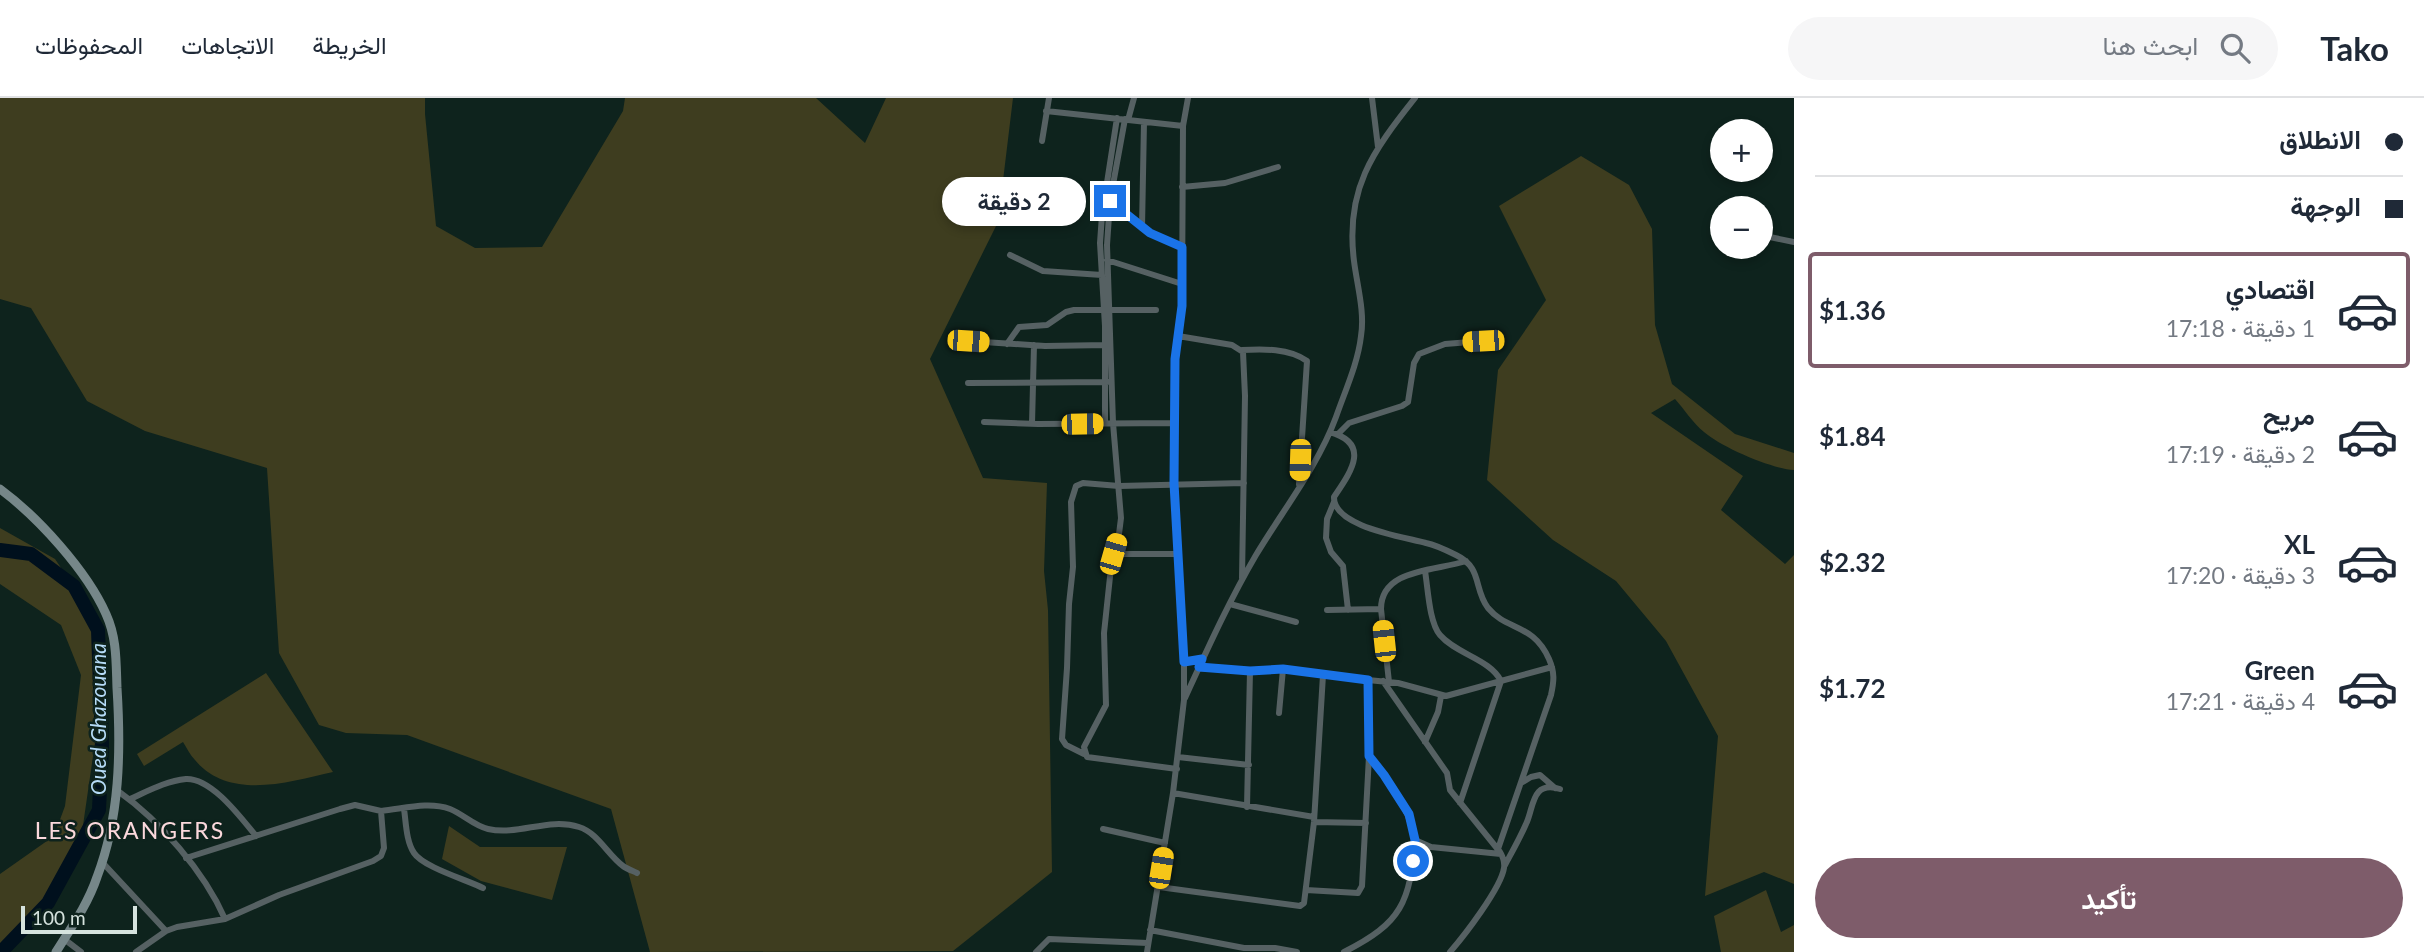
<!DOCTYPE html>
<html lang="ar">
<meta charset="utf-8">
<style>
body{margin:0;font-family:Lato,Vazirmatn,sans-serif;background:#f6f6f7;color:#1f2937;direction:rtl;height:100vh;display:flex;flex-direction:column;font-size:26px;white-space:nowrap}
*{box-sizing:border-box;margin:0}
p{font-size:23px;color:#747a83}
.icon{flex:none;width:38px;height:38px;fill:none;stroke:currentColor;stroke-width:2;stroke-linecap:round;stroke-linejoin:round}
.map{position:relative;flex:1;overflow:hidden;direction:ltr}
.side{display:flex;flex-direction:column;background:#fff;width:630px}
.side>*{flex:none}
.top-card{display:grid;align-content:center;height:154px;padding:0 21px;background:#fff}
.controls{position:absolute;left:1710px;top:21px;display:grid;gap:14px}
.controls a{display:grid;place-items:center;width:63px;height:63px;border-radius:50%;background:#fff;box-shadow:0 4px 10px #0003;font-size:35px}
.scale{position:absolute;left:21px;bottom:18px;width:116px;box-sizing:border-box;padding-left:7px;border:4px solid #d6e3de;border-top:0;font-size:19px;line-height:24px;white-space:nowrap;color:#d6e3de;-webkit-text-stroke:5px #0e231d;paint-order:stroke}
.end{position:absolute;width:32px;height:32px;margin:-16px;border:9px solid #1a73e8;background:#fff;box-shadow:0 0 0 4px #fff}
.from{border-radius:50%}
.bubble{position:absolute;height:49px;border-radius:24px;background:#fff;box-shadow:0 4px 10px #0003;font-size:23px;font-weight:700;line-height:49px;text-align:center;direction:rtl}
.car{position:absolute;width:21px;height:42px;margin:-21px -10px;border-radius:9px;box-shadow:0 0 5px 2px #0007;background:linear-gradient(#f5c518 24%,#345 0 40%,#f5c518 0 76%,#345 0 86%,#f5c518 0)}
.top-card b{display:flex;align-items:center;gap:24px;height:66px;font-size:26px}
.top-card b+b{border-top:2px solid #e0e1e3}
.top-card i{width:18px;height:18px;background:#1f2937}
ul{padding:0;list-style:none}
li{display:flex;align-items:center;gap:21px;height:116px;margin:0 14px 10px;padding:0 7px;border:4px solid transparent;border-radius:7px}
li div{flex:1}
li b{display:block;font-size:26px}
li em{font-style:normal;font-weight:700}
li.active{border-color:#7e5c6a}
li>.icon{width:63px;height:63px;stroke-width:1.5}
.cta{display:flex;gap:14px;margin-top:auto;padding:14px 21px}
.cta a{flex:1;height:80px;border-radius:42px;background:#7e5c6a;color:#fff;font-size:28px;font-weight:700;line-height:80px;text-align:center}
header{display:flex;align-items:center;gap:42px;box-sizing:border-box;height:98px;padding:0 35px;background:#fff;border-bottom:2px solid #e0e1e3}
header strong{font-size:33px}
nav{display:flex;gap:38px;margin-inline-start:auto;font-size:24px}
.search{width:490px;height:63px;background:#f6f6f7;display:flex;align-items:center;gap:18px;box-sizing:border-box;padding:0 24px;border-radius:38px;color:#747a83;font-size:26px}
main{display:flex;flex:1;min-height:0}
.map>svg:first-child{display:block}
.green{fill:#3e3d1f}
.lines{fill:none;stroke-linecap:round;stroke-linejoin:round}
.river{stroke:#00101d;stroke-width:14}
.minor{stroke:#566163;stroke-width:6}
.secondary{stroke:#768789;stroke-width:9}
.route{stroke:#1a73e8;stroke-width:9}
.labels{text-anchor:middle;stroke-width:5;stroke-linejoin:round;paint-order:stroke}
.water-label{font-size:21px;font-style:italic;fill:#b6dcf8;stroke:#0e231d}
.quarter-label{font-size:23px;letter-spacing:2px;fill:#fbd8dc;stroke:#0e231d}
</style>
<header>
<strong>Tako</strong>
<div class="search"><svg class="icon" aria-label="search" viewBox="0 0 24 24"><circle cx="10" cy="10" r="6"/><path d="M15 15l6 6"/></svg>ابحث هنا</div>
<nav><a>الخريطة</a><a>الاتجاهات</a><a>المحفوظات</a></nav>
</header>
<main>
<section class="side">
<div class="top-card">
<b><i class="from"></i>الانطلاق</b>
<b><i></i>الوجهة</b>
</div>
<ul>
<li class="active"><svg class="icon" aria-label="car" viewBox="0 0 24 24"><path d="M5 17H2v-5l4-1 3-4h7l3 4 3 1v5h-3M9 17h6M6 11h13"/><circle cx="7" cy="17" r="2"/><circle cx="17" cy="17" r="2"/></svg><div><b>اقتصادي</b><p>1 دقيقة · 17:18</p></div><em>$1.36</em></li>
<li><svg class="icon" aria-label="car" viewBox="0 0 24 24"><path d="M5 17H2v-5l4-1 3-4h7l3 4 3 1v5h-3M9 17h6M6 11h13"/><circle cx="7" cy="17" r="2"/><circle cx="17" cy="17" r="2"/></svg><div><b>مريح</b><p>2 دقيقة · 17:19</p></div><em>$1.84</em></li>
<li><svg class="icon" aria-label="car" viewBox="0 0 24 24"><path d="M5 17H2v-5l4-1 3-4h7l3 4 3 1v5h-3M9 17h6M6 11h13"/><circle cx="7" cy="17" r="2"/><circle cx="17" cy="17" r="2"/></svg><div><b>XL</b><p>3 دقيقة · 17:20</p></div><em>$2.32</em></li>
<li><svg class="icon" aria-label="car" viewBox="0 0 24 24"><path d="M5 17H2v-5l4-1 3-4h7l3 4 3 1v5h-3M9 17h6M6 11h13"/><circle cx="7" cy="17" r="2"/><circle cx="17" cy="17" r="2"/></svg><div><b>Green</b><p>4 دقيقة · 17:21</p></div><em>$1.72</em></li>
</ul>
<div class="cta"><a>تأكيد</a></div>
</section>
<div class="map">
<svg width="1794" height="854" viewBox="0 0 1794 854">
<rect width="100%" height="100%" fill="#0e231d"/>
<!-- green -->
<path class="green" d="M 0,0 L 425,0 L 425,16 L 436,128 L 475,150 L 542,149 L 623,13 L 625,0 L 816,0 L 865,45 L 886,0 L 1013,0 L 998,124 L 930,261 L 983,380 L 1047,385 L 1044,473 L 1048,512 L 1052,774 L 953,853 L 650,854 L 611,711 L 407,637 L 346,635 L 319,627 L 279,555 L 267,370 L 145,333 L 87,303 L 31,210 L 0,201 Z
M 1581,58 L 1629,87 L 1652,131 L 1655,227 L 1672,286 L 1735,336 L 1794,355 L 1794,372 C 1772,371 1721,349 1704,334 C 1693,325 1684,311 1675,301 L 1651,315 L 1743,378 L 1721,412 L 1785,466 L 1794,457 L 1794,786 L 1764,774 L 1705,798 L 1718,638 L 1666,543 L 1616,483 L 1553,442 L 1487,382 L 1498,272 L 1546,202 L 1499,108 Z
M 0,430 L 55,461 L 95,520 L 102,596 L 78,762 L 3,854 L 0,854 L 0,776 L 54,738 L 65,708 L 81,577 L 61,527 L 0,486 Z
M 266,575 L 333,674 C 289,684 229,703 195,662 C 190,657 187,650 183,644 L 144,668 L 137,656 Z
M 449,728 L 480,749 L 567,749 L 552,802 L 481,783 L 442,761 Z
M 1766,792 L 1781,834 L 1794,827 L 1794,854 L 1721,854 L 1714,818 Z"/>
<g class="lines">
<!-- river -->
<path class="river" d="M 0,452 L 31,456 L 74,488 L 98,532 L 102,646 L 99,712 L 48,805 L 1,854"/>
<!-- minor -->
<path class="minor" d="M 1372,0 L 1378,49
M 1046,13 L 1183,28
M 1125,21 L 1110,103 L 1107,147 L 1113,325 L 1121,420 L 1119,436 L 1112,460 L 1104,535 L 1106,607 L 1084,649 L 1087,659 L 1177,671
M 1128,22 L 1134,0
M 1042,43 L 1049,0
M 1182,89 L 1225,85 L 1278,69
M 1109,102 L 1150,135 L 1182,149
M 1142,130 L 1144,24
M 1760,137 L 1794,144
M 1010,157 L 1043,173 L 1102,177
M 1107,162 L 1182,186
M 1178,238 L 1232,247 L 1243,254 L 1245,298 L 1242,480
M 968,243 L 1045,248 L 1107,247
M 1007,246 L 1019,229 L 1047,227 L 1066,214 L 1074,212 L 1156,212
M 1242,252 C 1263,251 1289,250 1307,263 L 1299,386
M 968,285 L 1107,284
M 984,324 L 1038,326 L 1175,325
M 1105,325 L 1105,228 L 1100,145 L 1102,117 L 1117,20
M 1032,326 L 1034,247
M 1330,334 C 1372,346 1350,375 1334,399 C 1333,429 1405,439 1426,445 C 1436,447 1446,452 1456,457 C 1483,470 1473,490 1488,510 C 1507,533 1533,525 1549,561 C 1555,575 1554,583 1551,597 L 1498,751
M 1338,336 L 1349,325 L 1402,308 L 1408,304 L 1414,265 L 1419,256 L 1445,246 L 1483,243
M 1334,404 L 1327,421 L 1326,440 L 1331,454 L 1343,468 L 1348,512
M 1113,456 L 1177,456
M 1425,473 C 1428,490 1429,524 1440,537 C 1456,556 1490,561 1501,583 L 1460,705
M 1230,506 L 1296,524
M 1327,512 L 1381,511
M 1184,564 L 1202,561
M 1199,570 L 1250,573 L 1283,571 L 1368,582 L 1369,658 L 1362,788 L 1358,795 L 1306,792
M 1368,582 L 1398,585 L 1446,598 L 1552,569
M 1383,583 L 1447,675 L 1450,692 L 1500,754 C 1503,759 1505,764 1504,770 C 1501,790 1464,838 1450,854
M 1389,584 L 1381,511 C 1381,470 1437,473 1466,463
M 1185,600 C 1207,552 1229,503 1256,457 C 1283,412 1318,368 1336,319 C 1345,293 1358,265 1361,238 C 1365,214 1357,187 1354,163 C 1345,92 1372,54 1415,0
M 1279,615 L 1283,571
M 1425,644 L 1438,614 L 1441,598
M 1084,656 L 1066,647 L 1062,641 L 1067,570 L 1069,506 L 1073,469 L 1071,404 L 1076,388 L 1083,385 L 1119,388 L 1244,385
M 1369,658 C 1391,685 1408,707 1415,742 L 1431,749 L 1501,756
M 1178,659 L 1249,667
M 1521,685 L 1531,679 L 1540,677 L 1555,690
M 118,693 C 160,723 204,773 225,821
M 1173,695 L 1314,719
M 130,701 C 148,693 166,683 186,681 C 212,680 241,720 256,738
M 1247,709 L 1250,573
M 404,711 C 406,724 406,743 414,755 C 423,769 467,782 483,790
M 381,713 C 403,711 428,703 450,711 C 463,716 474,728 488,731 C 519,738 548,719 579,729 C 598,735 607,756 623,768 C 627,771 633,773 637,775
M 1314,724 L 1366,725
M 1103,731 L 1165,745
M 102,764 L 166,833 L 177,829 L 225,821 L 279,797 L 373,763 L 381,758 L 384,750 L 381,713 L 355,707 L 340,711 L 186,760
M 1505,767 C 1512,754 1520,740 1526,726 C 1534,710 1531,682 1560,691
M 1159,789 L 1300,808 L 1304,805 L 1314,724 L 1323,577
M 1150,832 L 1244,850 L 1275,850 L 1297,854
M 64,841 L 81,854
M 136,854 L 166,833
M 1036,854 L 1049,841 L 1148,845
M 1147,854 L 1173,695 L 1184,602 L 1184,556 L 1174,385 L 1175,261 L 1182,208 L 1183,28 L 1188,0
M 1344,854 C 1402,825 1410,804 1415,742"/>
<!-- secondary -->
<path class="secondary" d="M 0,391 C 38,419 87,473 106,516 C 117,540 116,564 117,590 C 121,653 120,719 97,779 C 88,806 71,830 56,854"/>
</g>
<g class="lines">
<!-- route -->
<path class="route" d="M 1110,103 L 1150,135 L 1182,149 L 1182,208 L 1175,261 L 1174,385 L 1184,564 L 1202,561 L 1199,569 L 1250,573 L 1283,571 L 1368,582 L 1369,658 L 1384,677 L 1409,716 L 1415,742 L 1413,763"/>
</g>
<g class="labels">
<!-- water labels -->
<g class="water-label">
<text transform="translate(99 621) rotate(-90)" y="7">Oued Ghazouana</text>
</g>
<!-- quarter labels -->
<g class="quarter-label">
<text x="130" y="741">LES ORANGERS</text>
</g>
</g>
</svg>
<div class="controls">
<a>+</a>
<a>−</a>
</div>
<div class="scale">100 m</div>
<i class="end from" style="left:1413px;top:763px"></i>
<i class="end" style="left:1110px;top:103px"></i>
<div class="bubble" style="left:942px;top:79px;width:144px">2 دقيقة</div>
<i class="car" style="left:968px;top:243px;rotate:94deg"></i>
<i class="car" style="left:1483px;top:243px;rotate:267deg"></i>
<i class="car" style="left:1082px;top:326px;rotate:89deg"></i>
<i class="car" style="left:1300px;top:362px;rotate:182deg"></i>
<i class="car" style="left:1113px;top:456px;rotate:16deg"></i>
<i class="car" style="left:1384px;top:543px;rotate:354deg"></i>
<i class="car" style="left:1161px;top:770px;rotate:9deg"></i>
</div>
</main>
